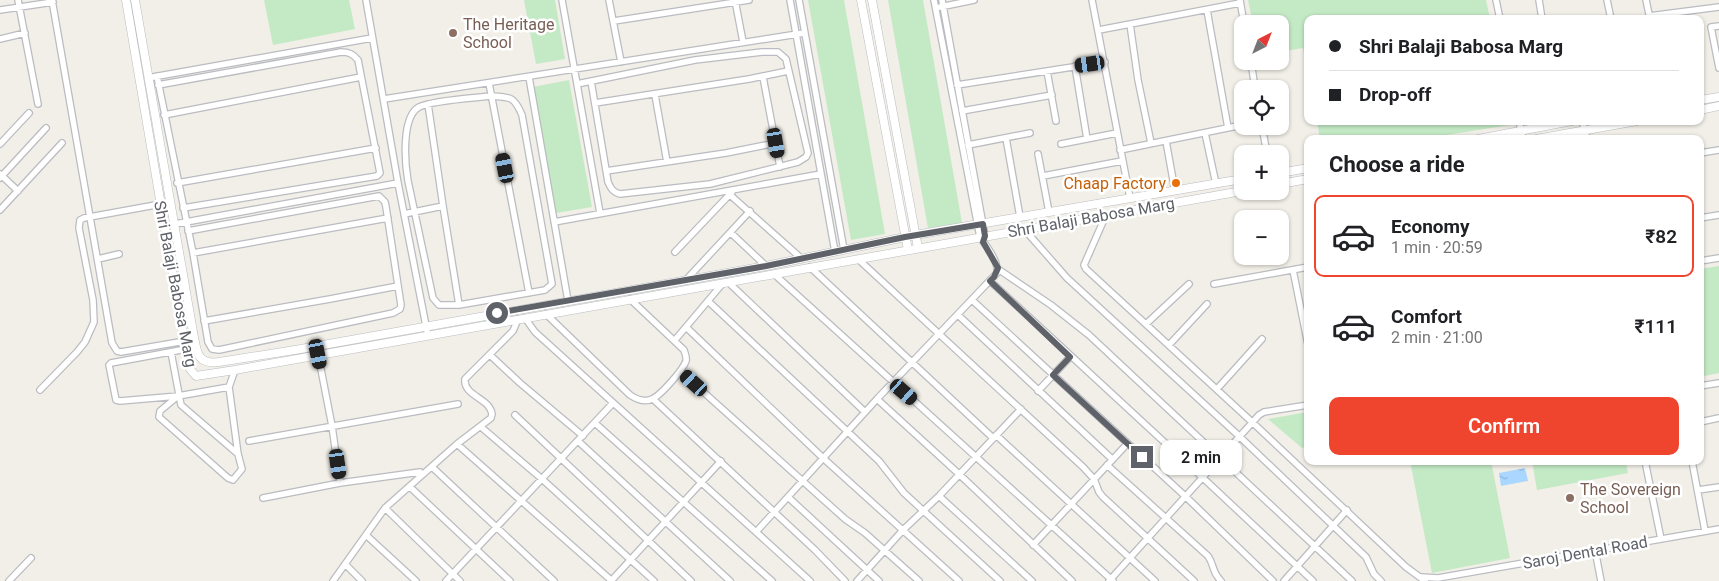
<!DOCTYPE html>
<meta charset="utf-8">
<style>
body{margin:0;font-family:Roboto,sans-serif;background:#f6f6f6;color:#202124;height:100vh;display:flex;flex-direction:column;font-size:19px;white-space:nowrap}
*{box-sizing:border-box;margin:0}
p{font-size:16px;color:#757577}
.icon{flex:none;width:28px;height:28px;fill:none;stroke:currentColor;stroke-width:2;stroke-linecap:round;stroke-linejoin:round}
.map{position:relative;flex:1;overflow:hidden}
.details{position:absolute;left:1304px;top:135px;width:400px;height:330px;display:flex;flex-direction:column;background:#fff;border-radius:10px;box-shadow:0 1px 4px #0004}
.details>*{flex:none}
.top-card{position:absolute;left:1304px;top:15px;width:400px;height:110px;border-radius:10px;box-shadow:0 1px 4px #0004;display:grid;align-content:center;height:110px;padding:0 25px;background:#fff}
.needle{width:32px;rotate:42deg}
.tools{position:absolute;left:1234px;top:15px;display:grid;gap:10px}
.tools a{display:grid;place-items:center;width:55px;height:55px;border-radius:10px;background:#fff;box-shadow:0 1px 4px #0004;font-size:25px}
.end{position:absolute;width:22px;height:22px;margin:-11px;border:6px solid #5f6268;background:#fff;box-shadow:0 0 0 2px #fff}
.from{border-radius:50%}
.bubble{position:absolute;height:35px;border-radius:10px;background:#fff;box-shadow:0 1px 4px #0004;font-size:16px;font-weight:600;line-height:35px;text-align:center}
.car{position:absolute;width:15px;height:30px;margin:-15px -8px;border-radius:6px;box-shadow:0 0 4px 1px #0007;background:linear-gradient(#222 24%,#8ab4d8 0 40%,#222 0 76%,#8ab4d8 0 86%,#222 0)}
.top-card b{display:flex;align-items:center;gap:18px;height:48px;font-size:19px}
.top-card b+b{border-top:1px solid #e0e0e0}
.top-card i{width:12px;height:12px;background:#202124}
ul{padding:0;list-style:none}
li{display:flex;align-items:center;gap:15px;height:82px;margin:0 10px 8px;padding:0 15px;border:2px solid transparent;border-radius:10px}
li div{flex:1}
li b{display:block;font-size:19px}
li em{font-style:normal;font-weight:600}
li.selected{border-color:#ef452f}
li>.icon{width:45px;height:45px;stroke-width:1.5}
h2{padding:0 25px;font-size:22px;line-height:60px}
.primary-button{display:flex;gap:10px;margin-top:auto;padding:10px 25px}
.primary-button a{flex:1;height:58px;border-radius:10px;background:#ef452f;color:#fff;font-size:20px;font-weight:600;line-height:58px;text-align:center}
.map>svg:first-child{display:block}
.green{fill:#c4e9c5}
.water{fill:url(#water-ripples)}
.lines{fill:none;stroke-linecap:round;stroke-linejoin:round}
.minor-casing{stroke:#babcc1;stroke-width:8}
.tertiary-casing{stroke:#babcc1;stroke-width:9}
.minor{stroke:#fff;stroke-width:5.5}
.tertiary{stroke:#fff;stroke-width:8}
.route{stroke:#5f6268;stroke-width:6}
.education-dot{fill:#8d6e63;stroke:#fff;stroke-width:2}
.food-dot{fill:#e8710a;stroke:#fff;stroke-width:2}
.labels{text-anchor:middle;stroke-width:5;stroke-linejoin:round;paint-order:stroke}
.education-label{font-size:16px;fill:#785e54;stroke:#fff;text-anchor:start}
.food-label{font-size:16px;fill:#c56008;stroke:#fff;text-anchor:end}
.street-label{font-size:16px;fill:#5f6268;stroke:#fff}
</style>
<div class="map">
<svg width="1719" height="581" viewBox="0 0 1719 581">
<defs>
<pattern id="water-ripples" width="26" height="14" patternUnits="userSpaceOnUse" patternTransform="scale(1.25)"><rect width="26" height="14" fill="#aad7ff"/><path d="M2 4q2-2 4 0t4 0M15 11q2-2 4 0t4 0" fill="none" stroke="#8eb2d2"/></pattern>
</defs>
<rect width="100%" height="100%" fill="#f1efe7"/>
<!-- green -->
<path class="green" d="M 264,0 L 349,0 L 355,29 L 273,45 Z
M 524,0 L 555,0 L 565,59 L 536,64 Z
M 808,0 L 844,0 L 885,234 L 851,240 Z
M 888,0 L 923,0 L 962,223 L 928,228 Z
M 1248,0 L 1486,0 L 1490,19 L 1308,19 L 1307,72 L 1303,48 L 1280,52 L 1280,24 L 1253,24 Z
M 569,80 L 592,207 L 556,213 L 533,87 Z
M 1317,121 L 1509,121 L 1510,125 L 1421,139 L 1320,139 Z
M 1719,266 L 1719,373 L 1700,377 L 1700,269 Z
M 1307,412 L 1307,447 L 1302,448 L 1268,419 Z
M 1410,461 L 1491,461 L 1510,558 L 1432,573 Z
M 1532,461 L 1629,461 L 1626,463 L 1628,473 L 1537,490 Z"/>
<!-- water -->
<path class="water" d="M 1525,468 L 1528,481 L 1501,486 L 1499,473 Z"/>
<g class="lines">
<defs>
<path id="minor" d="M 18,0 L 38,104
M 52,0 L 112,343 L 117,351 L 121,352 L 185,341
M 366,0 L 398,183 L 427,331
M 562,0 L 600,213
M 609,0 L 621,62
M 735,0 L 743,42
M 790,0 L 835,252
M 799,0 L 844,250
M 942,0 L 985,236 L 984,239
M 1092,0 L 1130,198
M 1240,0 L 1244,24
M 1496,0 L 1500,19
M 1539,0 L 1542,19
M 1607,0 L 1611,19
M 1646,0 L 1650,19
M 940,7 L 974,0
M 0,10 L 53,2
M 1207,10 L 1228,128
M 1649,16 L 1719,7
M 614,21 L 749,0
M 1130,24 L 1138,80 L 1151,143
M 1719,26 L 1711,27 L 1719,68
M 1099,30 L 1240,3
M 0,39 L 25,33
M 1251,61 L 1255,89
M 1075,66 L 1087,139
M 1047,71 L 1056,121
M 157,76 L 193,253 L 208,342 L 212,349 L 219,350 L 393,313 L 400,309 L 401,305 L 386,207 L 385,202 L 379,196 L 188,231
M 153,77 L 372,38
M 529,77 L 568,301
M 763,77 L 780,167
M 489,83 L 529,293
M 577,84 L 695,60 L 762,52 L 778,52 L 786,59 L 808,153 L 806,157 L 798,162 L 710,184 L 620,194 C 613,192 611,189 608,182 L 591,81
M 158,85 L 341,52 C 349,52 353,54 358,60 L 380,173 L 377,176 L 183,208
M 957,85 L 1105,62
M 655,95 L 667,162
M 491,96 C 510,97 514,96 522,115 L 552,284 L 545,290 L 459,305 L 439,305 L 433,298 L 408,181 C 405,164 401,117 419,107 C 433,100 474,98 491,96 Z
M 384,99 L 804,33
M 595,103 L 749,79 L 788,71
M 428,104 L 443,206 L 459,305
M 962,111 L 1052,95
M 164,115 L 361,77
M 1519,121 L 1523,139
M 1582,121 L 1587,139
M 1262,126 L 1267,154
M 1205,133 L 1216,184
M 1006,138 L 1020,217
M 1166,141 L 1175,191
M 0,144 L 29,113
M 1061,144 L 1117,133
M 968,145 L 1030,133
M 1120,150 L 1242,125
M 1700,153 L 1719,150
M 1038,154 L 1049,212
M 606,171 L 726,153 L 776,143
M 0,174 L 18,191
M 1043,176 L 1122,161
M 0,178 L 46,128
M 177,183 L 376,148
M 729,194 L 802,259
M 0,210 L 62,143
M 404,214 L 443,206
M 1106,215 L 1084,265 L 1086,269 L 1252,422 L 1406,567 L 1425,581
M 1700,218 L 1719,215
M 554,222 L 821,174
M 175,224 L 398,183
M 1024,229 L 1067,278 L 1239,436 L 1366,557 L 1374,574 L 1381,581
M 731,233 L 766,266
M 675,252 L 732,192
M 193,253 L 388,218
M 98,259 L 119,254
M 858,259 L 1083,467 L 1094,479 L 1099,492 L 1103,497 L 1194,581
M 1700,261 L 1719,258
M 810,267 L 993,438
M 998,269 L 1051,305 L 1089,335 L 1352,581
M 1293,270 L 1308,345
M 774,274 L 1113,581
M 685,281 L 750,211
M 990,281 L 1202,477 L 1313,581
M 728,282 L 865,412
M 1214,284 L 1308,267
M 972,300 L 1185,496 L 1273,581
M 708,301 L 879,461 L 904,493 L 1000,581
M 546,314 L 630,395 C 636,399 644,403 652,399 C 660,396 683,370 686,361 C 687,357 685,354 684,350 L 630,299
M 958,315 L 1112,459
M 525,318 L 535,332 L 756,532 L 877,399 L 997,273 C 999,261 986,246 980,237 L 934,0
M 204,321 L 330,299 L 398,286
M 1146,324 L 1189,284
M 686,327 L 823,458 L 959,581
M 675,340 L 723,283
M 1169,345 L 1207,304
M 186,349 L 111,363 L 109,365 L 116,400 L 120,401 L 178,396 L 229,387
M 171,352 L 181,405 L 238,454
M 318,354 L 332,426 L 340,483
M 490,355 L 520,383 L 583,436
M 680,371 L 845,519 L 865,533 L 919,581
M 1700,386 L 1719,383
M 1217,389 L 1262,339
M 40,390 L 77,352 L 85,342 L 94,322 L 93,300 L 79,228 L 80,220 L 84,218 L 161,204
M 1038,391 L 1070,357
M 178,396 L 160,411 L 159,417 L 228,478 L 233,480 L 242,469 L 238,454 L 229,387 L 235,370
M 653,399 L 815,550 L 845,581
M 877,399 L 960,475 L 1072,581
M 515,415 L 691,581
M 1700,422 L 1719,418
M 595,423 L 772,581
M 481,427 L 542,479 L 654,581
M 996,435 L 1155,581
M 249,441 L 458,404
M 578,441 L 730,581
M 457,444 L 612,581
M 1645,461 L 1661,539
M 1692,461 L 1705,531
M 1107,465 L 1208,556 C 1215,566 1211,571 1221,581
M 432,467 L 554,581
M 410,487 L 510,581
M 1698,490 L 1719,487
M 939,496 L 1032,581
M 788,497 L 879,581
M 263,498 L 340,483 L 420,472
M 385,508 L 460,581
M 756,532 L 810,581
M 366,535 L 416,581
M 1033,545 L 1127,444
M 1595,550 L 1601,581
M 345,564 L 362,581
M 1421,577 L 1438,578 L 1719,529
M 9,581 L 31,558
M 333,581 L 385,508 L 457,444 L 491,418 L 492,414 C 490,398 463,396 465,379 L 513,331 L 518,319
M 446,581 L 613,403
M 611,581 L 721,461
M 857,581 L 903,530 L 939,496 L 1021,409
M 1109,581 L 1259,415 L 1264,412 L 1308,405
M 1284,581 L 1347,510"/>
<path id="tertiary" d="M 126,0 L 187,358 L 190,369 L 196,376 L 235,370 L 1242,191
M 135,0 L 193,332 C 197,351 196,365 219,362 L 295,350 L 766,266 L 915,235 L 1242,179
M 861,0 L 908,250
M 872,0 L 918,248
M 1700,100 L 1719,97
M 1700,110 L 1719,106
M 1478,139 L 1572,121
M 1536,139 L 1637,121
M 1280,173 L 1308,168
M 1280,184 L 1308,179"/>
</defs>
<!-- minor casing -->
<use href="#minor" class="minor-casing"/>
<!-- tertiary casing -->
<use href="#tertiary" class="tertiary-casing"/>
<!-- minor -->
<use href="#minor" class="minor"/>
<!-- tertiary -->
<use href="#tertiary" class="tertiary"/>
</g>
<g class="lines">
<!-- route -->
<path class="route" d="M 497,313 L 766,266 L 905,237 L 983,224 L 985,236 L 983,242 L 998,268 L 994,277 L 990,281 L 1070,357 L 1053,375 L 1142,457"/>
</g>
<!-- markers -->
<g class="education-dot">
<circle cx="453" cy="33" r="5"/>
<circle cx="1570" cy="498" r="5"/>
</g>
<circle class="food-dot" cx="1176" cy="183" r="5"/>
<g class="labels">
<!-- education labels -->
<g class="education-label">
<text x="463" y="30">The Heritage<tspan x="463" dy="18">School</tspan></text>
<text x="1580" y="495">The Sovereign<tspan x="1580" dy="18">School</tspan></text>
</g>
<!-- food labels -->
<g class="food-label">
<text x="1166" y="189">Chaap Factory</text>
</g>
<!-- street labels -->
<g class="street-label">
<text transform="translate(1091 217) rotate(-10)" y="6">Shri Balaji Babosa Marg</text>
<text transform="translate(176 284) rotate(79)" y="6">Shri Balaji Babosa Marg</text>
<text transform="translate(1585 552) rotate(-10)" y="6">Saroj Dental Road</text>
</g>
</g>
</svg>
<div class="tools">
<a><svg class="needle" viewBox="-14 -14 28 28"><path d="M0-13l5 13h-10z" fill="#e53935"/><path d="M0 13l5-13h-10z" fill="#757577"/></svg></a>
<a><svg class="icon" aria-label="locate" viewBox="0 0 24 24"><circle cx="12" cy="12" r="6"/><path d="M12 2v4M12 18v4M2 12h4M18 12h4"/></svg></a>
<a>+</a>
<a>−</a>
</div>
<i class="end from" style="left:497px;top:313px"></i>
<i class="end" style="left:1142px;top:457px"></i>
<div class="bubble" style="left:1160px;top:440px;width:82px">2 min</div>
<i class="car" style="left:1090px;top:64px;rotate:262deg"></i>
<i class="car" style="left:776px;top:143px;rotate:170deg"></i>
<i class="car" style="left:505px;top:168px;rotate:349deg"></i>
<i class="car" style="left:318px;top:354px;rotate:169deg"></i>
<i class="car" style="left:694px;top:383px;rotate:312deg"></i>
<i class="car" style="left:904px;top:392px;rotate:131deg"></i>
<i class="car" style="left:338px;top:464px;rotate:172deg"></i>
<div class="top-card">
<b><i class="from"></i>Shri Balaji Babosa Marg</b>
<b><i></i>Drop-off</b>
</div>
<section class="details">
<h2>Choose a ride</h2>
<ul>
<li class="selected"><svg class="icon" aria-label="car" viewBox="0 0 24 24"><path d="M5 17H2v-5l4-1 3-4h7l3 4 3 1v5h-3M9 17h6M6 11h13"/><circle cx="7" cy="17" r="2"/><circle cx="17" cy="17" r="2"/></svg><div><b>Economy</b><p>1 min · 20:59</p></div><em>₹82</em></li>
<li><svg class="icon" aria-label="car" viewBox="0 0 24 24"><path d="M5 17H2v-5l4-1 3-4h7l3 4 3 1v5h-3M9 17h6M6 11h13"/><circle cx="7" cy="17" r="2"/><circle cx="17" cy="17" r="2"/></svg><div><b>Comfort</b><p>2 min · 21:00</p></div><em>₹111</em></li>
</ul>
<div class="primary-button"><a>Confirm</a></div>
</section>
</div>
